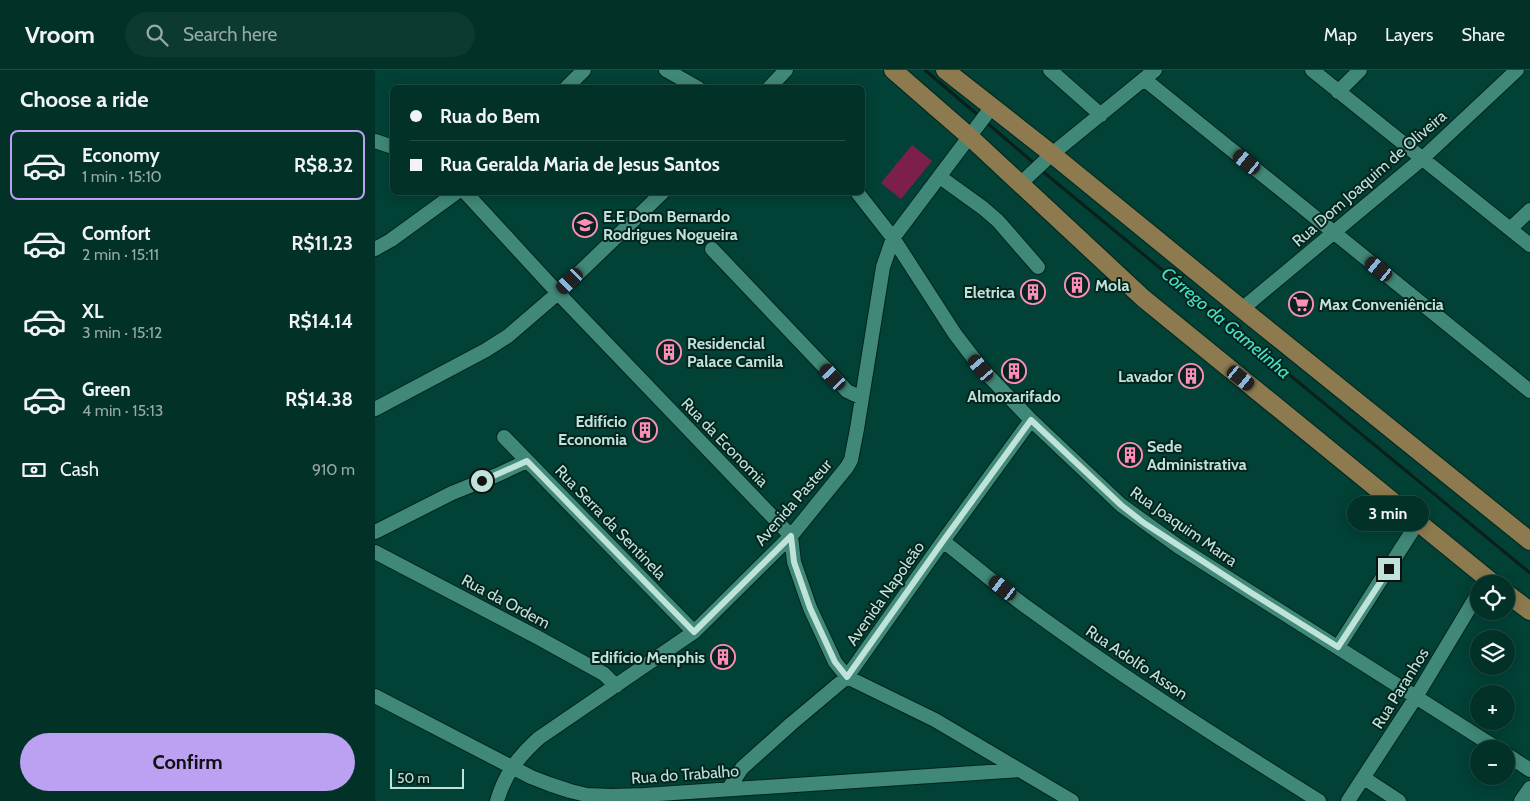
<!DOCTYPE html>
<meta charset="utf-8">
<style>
body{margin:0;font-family:Cabin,sans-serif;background:#0c3930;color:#f1f3f6;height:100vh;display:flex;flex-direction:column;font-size:19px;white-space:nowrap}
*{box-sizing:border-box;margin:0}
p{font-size:16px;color:#96a9a8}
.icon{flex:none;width:28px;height:28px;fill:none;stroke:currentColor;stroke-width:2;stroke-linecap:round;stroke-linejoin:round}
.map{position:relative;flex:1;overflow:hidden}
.details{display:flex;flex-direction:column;background:#023128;width:375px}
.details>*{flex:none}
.guide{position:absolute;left:15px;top:15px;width:475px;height:110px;border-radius:8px;box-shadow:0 2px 12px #0003,0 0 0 1px #234c45;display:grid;align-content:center;height:110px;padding:0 20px;background:#023128}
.tools{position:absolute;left:1095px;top:505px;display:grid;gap:10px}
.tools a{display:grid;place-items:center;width:45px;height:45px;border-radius:50%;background:#023128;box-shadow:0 2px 12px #0003,0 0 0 1px #234c45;font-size:25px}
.scale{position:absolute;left:15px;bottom:12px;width:74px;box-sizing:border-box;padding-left:5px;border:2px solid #c0e3d9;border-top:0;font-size:14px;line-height:18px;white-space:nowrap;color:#c0e3d9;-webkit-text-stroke:4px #05241e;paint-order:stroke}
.end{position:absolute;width:22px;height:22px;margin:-11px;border:6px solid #c0e3d9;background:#111;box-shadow:0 0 0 2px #111}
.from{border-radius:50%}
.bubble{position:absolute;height:35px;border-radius:18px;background:#023128;box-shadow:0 2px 12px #0003,0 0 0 1px #234c45;font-size:16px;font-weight:700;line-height:35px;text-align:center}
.car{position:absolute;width:15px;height:30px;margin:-15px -8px;border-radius:6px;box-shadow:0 0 4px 1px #0007;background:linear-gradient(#222 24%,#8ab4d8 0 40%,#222 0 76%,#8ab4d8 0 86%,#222 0)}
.guide b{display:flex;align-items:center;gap:18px;height:48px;font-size:19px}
.guide b+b{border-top:1px solid #234c45}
.guide i{width:12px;height:12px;background:#f1f3f6}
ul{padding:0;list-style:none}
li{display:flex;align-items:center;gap:15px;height:70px;margin:0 10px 8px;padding:0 10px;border:2px solid transparent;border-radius:8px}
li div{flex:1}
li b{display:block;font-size:19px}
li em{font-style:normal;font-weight:700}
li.on{border-color:#bca0f2}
li>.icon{width:45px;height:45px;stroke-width:1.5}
h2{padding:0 20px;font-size:22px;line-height:60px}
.pay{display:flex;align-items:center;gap:12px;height:55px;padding:0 20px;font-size:19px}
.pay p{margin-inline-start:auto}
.cta{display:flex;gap:10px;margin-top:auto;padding:10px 20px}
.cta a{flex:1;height:58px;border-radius:30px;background:#bca0f2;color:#111;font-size:20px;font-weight:700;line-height:58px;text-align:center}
header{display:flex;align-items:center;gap:30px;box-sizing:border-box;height:70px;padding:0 25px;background:#023128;border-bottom:1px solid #234c45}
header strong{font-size:24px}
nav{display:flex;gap:28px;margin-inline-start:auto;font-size:18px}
.search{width:350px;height:45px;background:#0c3930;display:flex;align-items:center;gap:12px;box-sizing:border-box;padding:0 18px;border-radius:28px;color:#96a9a8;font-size:19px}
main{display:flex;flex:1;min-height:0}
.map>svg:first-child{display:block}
.green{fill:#7c204b}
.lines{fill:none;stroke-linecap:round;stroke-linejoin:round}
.stream{stroke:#0b1f1a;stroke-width:3}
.minor-casing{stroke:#00251e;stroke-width:16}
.major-casing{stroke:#00251e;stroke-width:20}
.minor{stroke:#408877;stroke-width:14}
.major{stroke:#8d7b4f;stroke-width:18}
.route{stroke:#c0e3d9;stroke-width:6}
.labels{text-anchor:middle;stroke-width:4;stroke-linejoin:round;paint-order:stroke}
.street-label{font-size:16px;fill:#c0e3d9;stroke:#05241e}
.poi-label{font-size:16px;font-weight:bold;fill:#c0e3d9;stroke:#05241e;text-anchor:start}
.water-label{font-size:18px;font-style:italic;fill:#44e2c3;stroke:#05241e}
</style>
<header>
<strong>Vroom</strong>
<div class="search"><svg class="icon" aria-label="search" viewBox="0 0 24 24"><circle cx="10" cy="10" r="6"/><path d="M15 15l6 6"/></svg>Search here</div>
<nav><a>Map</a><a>Layers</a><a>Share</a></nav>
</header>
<main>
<section class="details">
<h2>Choose a ride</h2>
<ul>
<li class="on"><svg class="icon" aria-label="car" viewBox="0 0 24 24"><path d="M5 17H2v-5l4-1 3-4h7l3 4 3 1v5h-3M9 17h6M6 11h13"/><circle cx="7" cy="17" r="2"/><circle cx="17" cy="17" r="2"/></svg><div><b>Economy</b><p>1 min · 15:10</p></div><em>R$8.32</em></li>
<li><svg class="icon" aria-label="car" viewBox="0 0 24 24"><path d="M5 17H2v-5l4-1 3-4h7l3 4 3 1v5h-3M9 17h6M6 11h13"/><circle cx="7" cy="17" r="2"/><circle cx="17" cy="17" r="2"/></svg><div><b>Comfort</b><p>2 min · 15:11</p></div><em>R$11.23</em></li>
<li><svg class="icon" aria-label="car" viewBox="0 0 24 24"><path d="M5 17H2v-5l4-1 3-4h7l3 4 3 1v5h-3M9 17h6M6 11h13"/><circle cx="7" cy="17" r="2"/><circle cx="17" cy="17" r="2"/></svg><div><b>XL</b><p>3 min · 15:12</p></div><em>R$14.14</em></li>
<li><svg class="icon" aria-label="car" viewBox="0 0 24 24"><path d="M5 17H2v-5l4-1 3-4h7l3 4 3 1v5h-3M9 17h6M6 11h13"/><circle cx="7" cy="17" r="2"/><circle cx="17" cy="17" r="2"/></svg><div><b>Green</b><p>4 min · 15:13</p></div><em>R$14.38</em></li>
</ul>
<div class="pay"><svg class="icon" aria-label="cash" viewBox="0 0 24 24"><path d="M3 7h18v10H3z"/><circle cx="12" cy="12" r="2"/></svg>Cash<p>910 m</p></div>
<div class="cta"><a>Confirm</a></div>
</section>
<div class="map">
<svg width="1155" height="731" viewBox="0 0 1155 731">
<rect width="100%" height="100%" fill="#024136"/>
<!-- green -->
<path class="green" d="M 537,75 L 557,91 L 526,129 L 506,113 Z"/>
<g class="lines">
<!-- stream -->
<path class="stream" d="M 550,0 L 604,46
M 611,52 L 661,95
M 666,100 L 1155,503"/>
<defs>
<path id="minor" d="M 291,0 L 323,18
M 675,0 L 726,45
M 937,0 L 1155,175
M 769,9 L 1155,321
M 191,18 L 209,0
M 394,18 L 411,0
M 963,22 L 985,0
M 0,71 L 18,77
M 565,107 L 608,138 L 623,151 L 663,197
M 645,114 L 677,84 L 780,0
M 90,122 L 183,223 L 416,466 L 419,492 L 435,538 L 460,592 L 472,607 L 560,650 L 697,731
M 482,122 L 518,168 L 580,264 L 606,298 L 656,350 L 746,435 L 804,477 L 1123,679
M 1135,159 L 1155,140
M 0,179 L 16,170 L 82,122
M 337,179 L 472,321 L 487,328
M 867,239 L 1048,88 L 1142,0
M 0,339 L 111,280 L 133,266 L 183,223 L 288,122
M 129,367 L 319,562
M 0,462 L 77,423 L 122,405 L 152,391
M 568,471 C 599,495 628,521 660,543 C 752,610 848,671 944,731
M 0,482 L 162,567 L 229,604 L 241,616
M 963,577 L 1043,452
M 0,626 L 156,707 L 174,714 L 195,721 L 212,725 L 237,726 L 269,725 L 645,700
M 1131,684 L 1155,700
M 989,708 L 1024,731
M 354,718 L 367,698 L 416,654 L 472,607 L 568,471 L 656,350
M 122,731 C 130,704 143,687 164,668 L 319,562 L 416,466 L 472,397 L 476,390 L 482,359 L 508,197 L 518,168 L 616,38
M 973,731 L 1041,627 L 1104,522
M 1146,731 L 1155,718"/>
<path id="major" d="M 518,0 L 595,67 L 768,228 L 1119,514
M 570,0 L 677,84 L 867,239 L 1155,471
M 1131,523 L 1155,541"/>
</defs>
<!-- minor casing -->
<use href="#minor" class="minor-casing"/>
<!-- major casing -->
<use href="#major" class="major-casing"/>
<!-- minor -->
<use href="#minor" class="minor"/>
<!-- major -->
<use href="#major" class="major"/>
</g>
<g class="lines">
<!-- route -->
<path class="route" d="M 107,411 L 152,391 L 319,562 L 416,466 L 419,492 L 435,538 L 460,592 L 472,607 L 568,471 L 656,350 L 746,435 L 769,453 L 875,522 L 963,577 L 1014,499"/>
</g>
<!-- icons -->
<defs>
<symbol id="school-ring" viewBox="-11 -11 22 22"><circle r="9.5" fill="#05241e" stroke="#ff8eb9" stroke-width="1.5"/><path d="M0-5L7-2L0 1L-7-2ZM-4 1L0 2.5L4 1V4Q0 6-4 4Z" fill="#ff8eb9"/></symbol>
<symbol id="building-ring" viewBox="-11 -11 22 22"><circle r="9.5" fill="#05241e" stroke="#ff8eb9" stroke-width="1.5"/><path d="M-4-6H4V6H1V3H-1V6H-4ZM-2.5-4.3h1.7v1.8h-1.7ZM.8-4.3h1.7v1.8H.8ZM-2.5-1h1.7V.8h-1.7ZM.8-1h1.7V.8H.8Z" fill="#ff8eb9"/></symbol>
<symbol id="supermarket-ring" viewBox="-11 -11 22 22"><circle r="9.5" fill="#05241e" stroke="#ff8eb9" stroke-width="1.5"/><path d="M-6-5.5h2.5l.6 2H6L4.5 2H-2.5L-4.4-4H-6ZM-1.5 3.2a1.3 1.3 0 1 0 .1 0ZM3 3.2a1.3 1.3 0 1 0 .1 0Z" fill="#ff8eb9"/></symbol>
</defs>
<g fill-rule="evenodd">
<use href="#school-ring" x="196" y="141" width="28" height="28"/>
<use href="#building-ring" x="688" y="201" width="28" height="28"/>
<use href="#building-ring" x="644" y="208" width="28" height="28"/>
<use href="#supermarket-ring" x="912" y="220" width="28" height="28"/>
<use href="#building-ring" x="280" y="268" width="28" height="28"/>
<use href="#building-ring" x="625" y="287" width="28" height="28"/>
<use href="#building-ring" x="802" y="292" width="28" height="28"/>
<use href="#building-ring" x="256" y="346" width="28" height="28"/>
<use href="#building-ring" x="741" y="371" width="28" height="28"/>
<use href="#building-ring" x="334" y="573" width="28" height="28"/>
</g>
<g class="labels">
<!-- street labels -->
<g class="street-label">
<text transform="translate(994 108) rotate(-41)" y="6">Rua Dom Joaquim de Oliveira</text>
<text transform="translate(350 372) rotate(46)" y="6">Rua da Economia</text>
<text transform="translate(418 432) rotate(-49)" y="6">Avenida Pasteur</text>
<text transform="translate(236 452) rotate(46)" y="6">Rua Serra da Sentinela</text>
<text transform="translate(809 456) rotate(35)" y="6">Rua Joaquim Marra</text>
<text transform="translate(510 523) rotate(-55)" y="6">Avenida Napoleão</text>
<text transform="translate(131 531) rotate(28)" y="6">Rua da Ordem</text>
<text transform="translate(762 592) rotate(34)" y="6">Rua Adolfo Asson</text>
<text transform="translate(1025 618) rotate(-58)" y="6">Rua Paranhos</text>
<text transform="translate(310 704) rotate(-4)" y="6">Rua do Trabalho</text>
</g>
<!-- poi labels -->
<g class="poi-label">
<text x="228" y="152">E.E Dom Bernardo<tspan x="228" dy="18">Rodrigues Nogueira</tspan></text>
<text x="720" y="221">Mola</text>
<text x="640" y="228" text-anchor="end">Eletrica</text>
<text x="944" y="240">Max Conveniência</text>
<text x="312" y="279">Residencial<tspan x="312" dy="18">Palace Camila</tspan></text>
<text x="798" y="312" text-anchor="end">Lavador</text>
<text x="639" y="332" text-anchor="middle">Almoxarifado</text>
<text x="252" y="357" text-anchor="end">Edifício<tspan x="252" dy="18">Economia</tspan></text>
<text x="772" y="382">Sede<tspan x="772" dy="18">Administrativa</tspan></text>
<text x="330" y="593" text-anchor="end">Edifício Menphis</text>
</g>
<!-- water labels -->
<g class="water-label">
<text transform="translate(851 253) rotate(40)" y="6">Córrego da Gamelinha</text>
</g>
</g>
</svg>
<div class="tools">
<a><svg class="icon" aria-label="locate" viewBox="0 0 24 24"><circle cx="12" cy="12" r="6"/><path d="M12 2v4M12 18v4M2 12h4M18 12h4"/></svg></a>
<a><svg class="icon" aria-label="layers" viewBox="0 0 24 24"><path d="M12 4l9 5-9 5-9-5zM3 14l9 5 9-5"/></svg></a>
<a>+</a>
<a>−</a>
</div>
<div class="scale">50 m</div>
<i class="end from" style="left:107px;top:411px"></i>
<i class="end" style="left:1014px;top:499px"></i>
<div class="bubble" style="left:972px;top:426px;width:82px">3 min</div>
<i class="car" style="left:872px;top:92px;rotate:309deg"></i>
<i class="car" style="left:1004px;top:199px;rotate:309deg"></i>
<i class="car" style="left:195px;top:211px;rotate:226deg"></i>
<i class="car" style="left:606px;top:298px;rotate:320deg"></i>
<i class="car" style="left:458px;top:307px;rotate:317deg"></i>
<i class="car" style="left:866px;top:308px;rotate:129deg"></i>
<i class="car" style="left:628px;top:518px;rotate:308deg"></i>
<div class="guide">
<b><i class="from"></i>Rua do Bem</b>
<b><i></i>Rua Geralda Maria de Jesus Santos</b>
</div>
</div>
</main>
